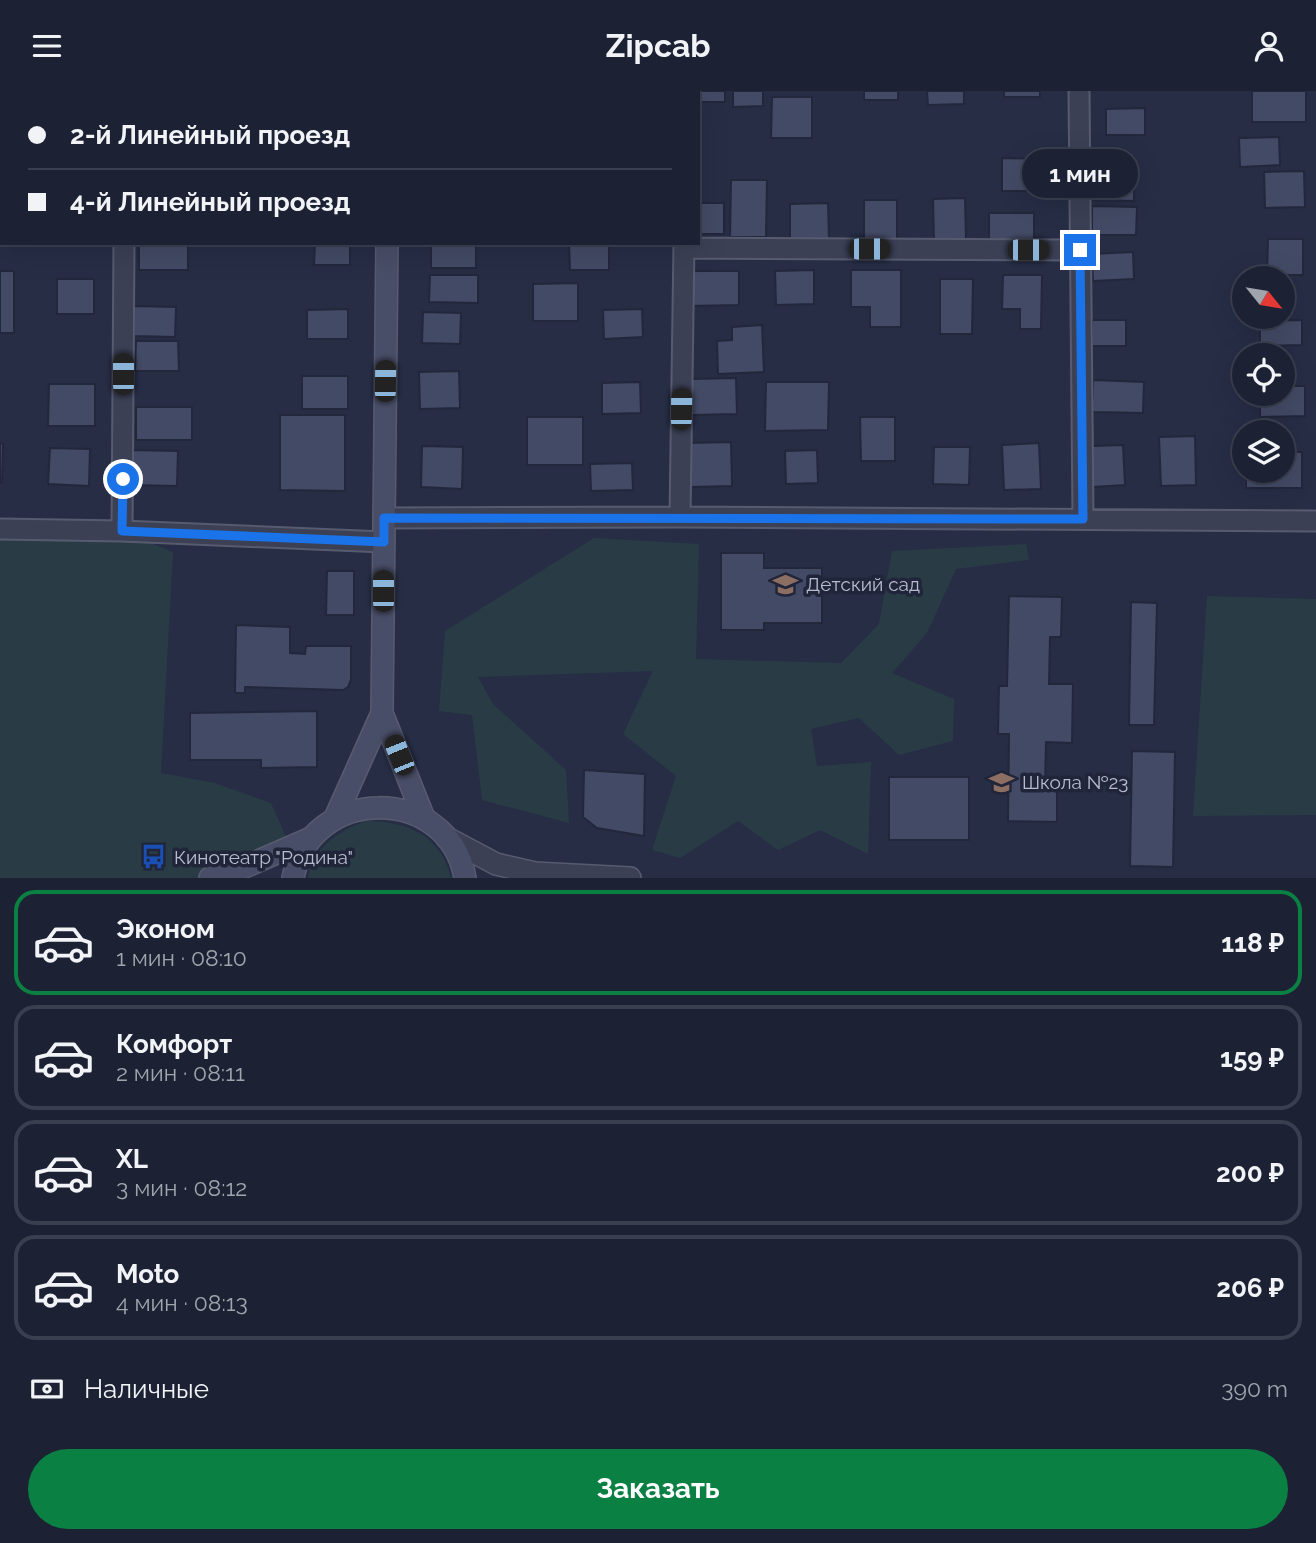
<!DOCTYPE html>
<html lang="ru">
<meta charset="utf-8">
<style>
body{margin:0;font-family:Raleway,sans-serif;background:#292f40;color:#f1f3f6;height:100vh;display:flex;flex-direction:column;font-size:26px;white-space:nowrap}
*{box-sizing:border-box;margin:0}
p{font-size:23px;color:#a0a4ac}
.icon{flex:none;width:38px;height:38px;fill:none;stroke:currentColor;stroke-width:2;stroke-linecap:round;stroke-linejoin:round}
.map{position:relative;height:787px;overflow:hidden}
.sheet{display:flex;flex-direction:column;background:#1c2234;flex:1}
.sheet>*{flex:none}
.banner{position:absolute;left:0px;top:0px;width:700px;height:154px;box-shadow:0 7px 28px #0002,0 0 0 2px #3a3f4f;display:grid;align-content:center;height:154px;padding:0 28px;background:#1c2234}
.needle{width:46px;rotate:120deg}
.controls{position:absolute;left:1232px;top:175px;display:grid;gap:14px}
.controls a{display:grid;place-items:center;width:63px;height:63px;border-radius:50%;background:#1c2234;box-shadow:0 7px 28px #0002,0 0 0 2px #3a3f4f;font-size:35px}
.end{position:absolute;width:32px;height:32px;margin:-16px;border:9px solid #1a73e8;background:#fff;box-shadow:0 0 0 4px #fff}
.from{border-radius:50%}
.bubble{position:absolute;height:49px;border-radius:24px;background:#1c2234;box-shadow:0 7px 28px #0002,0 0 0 2px #3a3f4f;font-size:23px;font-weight:700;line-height:49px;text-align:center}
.car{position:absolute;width:21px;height:42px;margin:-21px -10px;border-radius:9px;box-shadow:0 0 5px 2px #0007;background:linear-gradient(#222 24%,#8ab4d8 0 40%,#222 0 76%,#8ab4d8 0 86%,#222 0)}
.banner b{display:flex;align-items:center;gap:24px;height:66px;font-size:26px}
.banner b+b{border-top:2px solid #3a3f4f}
.banner i{width:18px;height:18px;background:#f1f3f6}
ul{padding:12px 0 0;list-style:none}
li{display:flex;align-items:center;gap:21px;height:105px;margin:0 14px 10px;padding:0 14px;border:4px solid #3a3f4f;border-radius:21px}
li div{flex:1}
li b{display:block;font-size:26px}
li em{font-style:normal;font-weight:700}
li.selected{border-color:#0b8043}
li>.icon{width:63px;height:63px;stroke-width:1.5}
.pay{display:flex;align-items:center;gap:18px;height:77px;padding:0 28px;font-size:26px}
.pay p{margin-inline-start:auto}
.action{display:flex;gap:14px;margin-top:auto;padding:14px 28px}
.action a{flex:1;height:80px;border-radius:42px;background:#0b8043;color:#fff;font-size:28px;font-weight:700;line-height:80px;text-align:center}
header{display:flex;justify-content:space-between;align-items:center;height:91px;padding:0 28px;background:#1c2234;font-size:32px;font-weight:700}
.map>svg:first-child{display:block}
.green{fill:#293c46}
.building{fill:#434a65;stroke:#22273c;stroke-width:2}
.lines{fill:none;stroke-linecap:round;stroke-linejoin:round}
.minor-casing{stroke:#575b6f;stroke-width:23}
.tertiary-casing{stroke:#575b6f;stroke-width:24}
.secondary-casing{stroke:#575b6f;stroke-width:24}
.minor{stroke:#3b4055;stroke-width:19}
.tertiary{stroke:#3b4055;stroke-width:21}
.secondary{stroke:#494e68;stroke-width:21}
.route{stroke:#1a73e8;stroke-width:9}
.labels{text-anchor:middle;stroke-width:7;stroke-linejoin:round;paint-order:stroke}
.poi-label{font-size:19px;fill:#b9bcce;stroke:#20253a;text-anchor:start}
</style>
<header><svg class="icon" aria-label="menu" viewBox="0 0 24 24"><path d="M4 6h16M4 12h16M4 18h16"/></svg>Zipcab<svg class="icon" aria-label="person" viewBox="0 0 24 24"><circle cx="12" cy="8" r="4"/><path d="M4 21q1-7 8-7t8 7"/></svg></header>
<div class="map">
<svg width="1316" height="787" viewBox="0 0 1316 787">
<rect width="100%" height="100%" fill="#262d45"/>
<!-- green -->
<path class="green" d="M 0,438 L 122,440 L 173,461 L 161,682 L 215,692 L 271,712 L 290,755 L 210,787 L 0,787 Z
M 594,447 L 699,453 L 696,568 L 841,572 L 879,533 L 892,460 L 1026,453 L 1029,469 L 956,478 L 927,542 L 892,582 L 954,608 L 953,650 L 899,664 L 859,627 L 811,638 L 817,675 L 871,671 L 868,763 L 820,739 L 778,759 L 738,730 L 680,767 L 652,759 L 676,685 L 623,643 L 653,580 L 478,586 L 493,613 L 566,679 L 569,732 L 482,709 L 472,624 L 439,620 L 445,540 Z
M 1207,505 L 1316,508 L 1316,724 L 1193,725 Z
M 366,730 C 408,731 440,743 451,787 L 308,787 C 313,756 339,740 366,730 Z"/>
<!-- building -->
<path class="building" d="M 150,0 L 185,0 L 185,2 L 150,2 Z
M 316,0 L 351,0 L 351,2 L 316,2 Z
M 452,0 L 509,0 L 509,2 L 452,2 Z
M 606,0 L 643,0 L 643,2 L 606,2 Z
M 693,0 L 725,0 L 725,11 L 698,11 L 698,2 Z
M 733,0 L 763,0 L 763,15 L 733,16 Z
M 864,0 L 898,0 L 898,9 L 864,9 Z
M 927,0 L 964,0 L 964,13 L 928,14 Z
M 1004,0 L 1040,0 L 1040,6 L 1004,6 Z
M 1252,0 L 1306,0 L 1306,31 L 1252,31 Z
M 772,6 L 812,6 L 812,47 L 771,47 Z
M 1145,17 L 1145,44 L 1106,44 L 1106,18 Z
M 1279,46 L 1280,74 L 1240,76 L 1239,47 Z
M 0,60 L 2,60 L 2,104 L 0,104 Z
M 1089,65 L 1134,66 L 1134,110 L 1089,109 Z
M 1002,67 L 1041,68 L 1041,100 L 1002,100 Z
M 1304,80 L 1305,116 L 1265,117 L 1264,81 Z
M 731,89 L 767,89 L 766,146 L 730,146 Z
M 965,107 L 966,149 L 934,150 L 933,108 Z
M 864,109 L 897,109 L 897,148 L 864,148 Z
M 698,112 L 724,112 L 724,143 L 698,143 Z
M 828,112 L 829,148 L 790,148 L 790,113 Z
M 1092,115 L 1137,116 L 1136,144 L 1092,144 Z
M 989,122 L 1034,122 L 1034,152 L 989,152 Z
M 1268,148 L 1303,148 L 1303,184 L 1267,184 Z
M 139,152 L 188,152 L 188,179 L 139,179 Z
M 315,152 L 350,152 L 350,174 L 314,174 Z
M 431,152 L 476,152 L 476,177 L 431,177 Z
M 569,152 L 609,152 L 609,179 L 570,179 Z
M 1133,161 L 1134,188 L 1093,190 L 1092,163 Z
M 814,179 L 814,213 L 776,214 L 775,180 Z
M 851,179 L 901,179 L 901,236 L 870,236 L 870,216 L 851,216 Z
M 0,180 L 14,180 L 14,242 L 0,242 Z
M 690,180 L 739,180 L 739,214 L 690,215 Z
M 430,184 L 478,184 L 478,212 L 429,211 Z
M 1003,184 L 1042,184 L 1041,238 L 1020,238 L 1020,218 L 1002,218 Z
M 57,188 L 94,188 L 94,223 L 57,223 Z
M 940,188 L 973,188 L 972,243 L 940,243 Z
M 578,192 L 578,230 L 533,230 L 533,193 Z
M 134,215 L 176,216 L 175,246 L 134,245 Z
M 348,218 L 348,248 L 307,248 L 307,219 Z
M 642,218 L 643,246 L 604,248 L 603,219 Z
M 423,221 L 461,222 L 460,253 L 422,252 Z
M 1092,229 L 1126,229 L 1126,255 L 1092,255 Z
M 1302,229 L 1302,254 L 1260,255 L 1260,230 Z
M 762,234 L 764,281 L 718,283 L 717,250 L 732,249 L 732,236 Z
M 136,250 L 178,250 L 179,280 L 135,280 Z
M 459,280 L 460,317 L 420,318 L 419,281 Z
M 302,285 L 348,285 L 348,318 L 302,318 Z
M 736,287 L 737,323 L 691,324 L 691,288 Z
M 1093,289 L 1144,291 L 1143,322 L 1092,321 Z
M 640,291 L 641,322 L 602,323 L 602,292 Z
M 766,291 L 829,291 L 828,339 L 765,340 Z
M 49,293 L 95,293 L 95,335 L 48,335 Z
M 1283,295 L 1305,295 L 1305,325 L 1260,326 L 1260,303 L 1283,303 Z
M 136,316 L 192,316 L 192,349 L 136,349 Z
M 280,324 L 345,324 L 345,400 L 280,399 Z
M 527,326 L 583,326 L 583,374 L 527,374 Z
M 860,326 L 895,326 L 895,370 L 861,370 Z
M 1195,345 L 1196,394 L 1161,395 L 1159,346 Z
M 731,351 L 732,395 L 690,396 L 689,352 Z
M 0,352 L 3,353 L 2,392 L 0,392 Z
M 1039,352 L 1041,398 L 1004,399 L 1002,354 Z
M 1123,354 L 1125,394 L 1093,396 L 1092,355 Z
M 422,355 L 463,356 L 462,398 L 421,396 Z
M 934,356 L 970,356 L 969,394 L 933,393 Z
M 50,357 L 90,358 L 89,395 L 48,393 Z
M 131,359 L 178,360 L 177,395 L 131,394 Z
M 817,359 L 818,392 L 786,393 L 785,360 Z
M 1283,361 L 1302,361 L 1302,397 L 1246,397 L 1246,380 L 1283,380 Z
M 632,372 L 633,399 L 591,400 L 590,373 Z
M 721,462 L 764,462 L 764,477 L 822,477 L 822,532 L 764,532 L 764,539 L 721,539 Z
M 327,480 L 354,480 L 354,524 L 326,524 Z
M 1009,505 L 1062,506 L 1061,546 L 1050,546 L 1049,593 L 1073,593 L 1072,652 L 1046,651 L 1045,697 L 1057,697 L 1057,731 L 1008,730 L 1009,643 L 998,643 L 999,595 L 1007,595 Z
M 1131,511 L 1157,512 L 1154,634 L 1129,634 Z
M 236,534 L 290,536 L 290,562 L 305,563 L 306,555 L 351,555 L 351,589 L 348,596 L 343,599 L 245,596 L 245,602 L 235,602 Z
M 317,620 L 317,676 L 261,677 L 261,669 L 190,669 L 190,622 Z
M 1132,660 L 1175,661 L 1173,776 L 1130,775 Z
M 584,679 L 645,683 L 644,745 L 597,737 L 583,726 Z
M 889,686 L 969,686 L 969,749 L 889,749 Z"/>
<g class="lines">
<defs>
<path id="minor" d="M 684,0 L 684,2
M 1079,0 L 1083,428
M 125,2 L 125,0
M 0,142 L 2,142
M 684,157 L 1080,159
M 680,426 L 684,152
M 384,427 L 680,426 L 1316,430
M 0,438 L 122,440 L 384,451
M 122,440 L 124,152"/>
<path id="tertiary" d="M 447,747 L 496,773 L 535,782 L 630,787"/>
<path id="secondary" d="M 388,2 L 388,0
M 387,152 L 382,622 L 424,727
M 335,727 L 382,622
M 210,787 L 240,778 L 311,747
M 293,787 C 310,694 449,693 465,787"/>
</defs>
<!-- minor casing -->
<use href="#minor" class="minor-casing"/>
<!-- tertiary casing -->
<use href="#tertiary" class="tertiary-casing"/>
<!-- secondary casing -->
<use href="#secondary" class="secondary-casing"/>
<!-- minor -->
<use href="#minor" class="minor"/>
<!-- tertiary -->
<use href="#tertiary" class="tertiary"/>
<!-- secondary -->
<use href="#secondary" class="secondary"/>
</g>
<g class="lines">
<!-- route -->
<path class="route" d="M 123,388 L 122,440 L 384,451 L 384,427 L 1083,428 L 1080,159"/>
</g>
<!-- icons -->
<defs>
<symbol id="school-bare" viewBox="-9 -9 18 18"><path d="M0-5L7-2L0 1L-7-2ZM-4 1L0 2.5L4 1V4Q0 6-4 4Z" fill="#8d6e63" stroke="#20253a" stroke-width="2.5" paint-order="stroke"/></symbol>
<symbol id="bus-bare" viewBox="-9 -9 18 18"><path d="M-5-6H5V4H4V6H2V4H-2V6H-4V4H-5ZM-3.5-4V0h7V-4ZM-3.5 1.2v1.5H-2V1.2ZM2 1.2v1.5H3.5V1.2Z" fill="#1a4fb4" stroke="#20253a" stroke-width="2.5" paint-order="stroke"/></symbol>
</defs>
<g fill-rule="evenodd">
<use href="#school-bare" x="768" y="476" width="35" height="35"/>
<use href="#school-bare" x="984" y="674" width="35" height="35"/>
<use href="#bus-bare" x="136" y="748" width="35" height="35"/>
</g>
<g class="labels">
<!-- poi labels -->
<g class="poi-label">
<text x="806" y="500">Детский сад</text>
<text x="1022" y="698">Школа №23</text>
<text x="174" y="773">Кинотеатр "Родина"</text>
</g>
</g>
</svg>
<div class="controls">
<a><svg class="needle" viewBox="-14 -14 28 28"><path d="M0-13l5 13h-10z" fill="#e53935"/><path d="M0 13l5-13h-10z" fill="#a0a4ac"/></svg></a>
<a><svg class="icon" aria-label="locate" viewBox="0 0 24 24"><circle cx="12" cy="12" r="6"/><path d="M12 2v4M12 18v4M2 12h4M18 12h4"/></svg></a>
<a><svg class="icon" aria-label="layers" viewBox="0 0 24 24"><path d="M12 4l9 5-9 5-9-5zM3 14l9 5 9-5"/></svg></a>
</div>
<i class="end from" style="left:123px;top:388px"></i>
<i class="end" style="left:1080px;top:159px"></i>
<div class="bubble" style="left:1022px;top:58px;width:116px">1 мин</div>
<i class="car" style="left:869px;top:158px;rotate:90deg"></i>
<i class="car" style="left:1028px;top:159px;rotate:90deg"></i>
<i class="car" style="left:123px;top:283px;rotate:0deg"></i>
<i class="car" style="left:385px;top:290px;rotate:1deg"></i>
<i class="car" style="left:681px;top:318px;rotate:1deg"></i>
<i class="car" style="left:383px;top:500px;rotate:0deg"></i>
<i class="car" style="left:399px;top:664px;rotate:338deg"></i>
<div class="banner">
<b><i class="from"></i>2-й Линейный проезд</b>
<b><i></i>4-й Линейный проезд</b>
</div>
</div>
<section class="sheet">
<ul>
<li class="selected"><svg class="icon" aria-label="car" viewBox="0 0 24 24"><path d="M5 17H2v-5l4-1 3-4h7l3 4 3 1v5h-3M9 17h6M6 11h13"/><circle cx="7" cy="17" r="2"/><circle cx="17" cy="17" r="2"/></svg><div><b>Эконом</b><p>1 мин · 08:10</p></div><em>118 ₽</em></li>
<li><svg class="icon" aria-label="car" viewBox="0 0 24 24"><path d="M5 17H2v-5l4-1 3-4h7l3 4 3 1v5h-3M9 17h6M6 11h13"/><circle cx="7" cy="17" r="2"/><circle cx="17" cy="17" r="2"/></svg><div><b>Комфорт</b><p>2 мин · 08:11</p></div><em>159 ₽</em></li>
<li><svg class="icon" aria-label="car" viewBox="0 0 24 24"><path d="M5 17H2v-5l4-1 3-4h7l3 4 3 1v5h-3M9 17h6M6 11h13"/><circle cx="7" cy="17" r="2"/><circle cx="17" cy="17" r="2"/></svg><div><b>XL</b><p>3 мин · 08:12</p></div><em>200 ₽</em></li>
<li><svg class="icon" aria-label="car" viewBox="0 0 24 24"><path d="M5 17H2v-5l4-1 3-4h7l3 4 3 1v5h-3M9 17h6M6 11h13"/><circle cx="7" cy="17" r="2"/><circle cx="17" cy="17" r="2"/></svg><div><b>Moto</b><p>4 мин · 08:13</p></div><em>206 ₽</em></li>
</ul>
<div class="pay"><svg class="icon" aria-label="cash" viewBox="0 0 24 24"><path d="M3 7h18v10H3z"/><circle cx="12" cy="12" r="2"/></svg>Наличные<p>390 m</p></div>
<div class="action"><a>Заказать</a></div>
</section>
